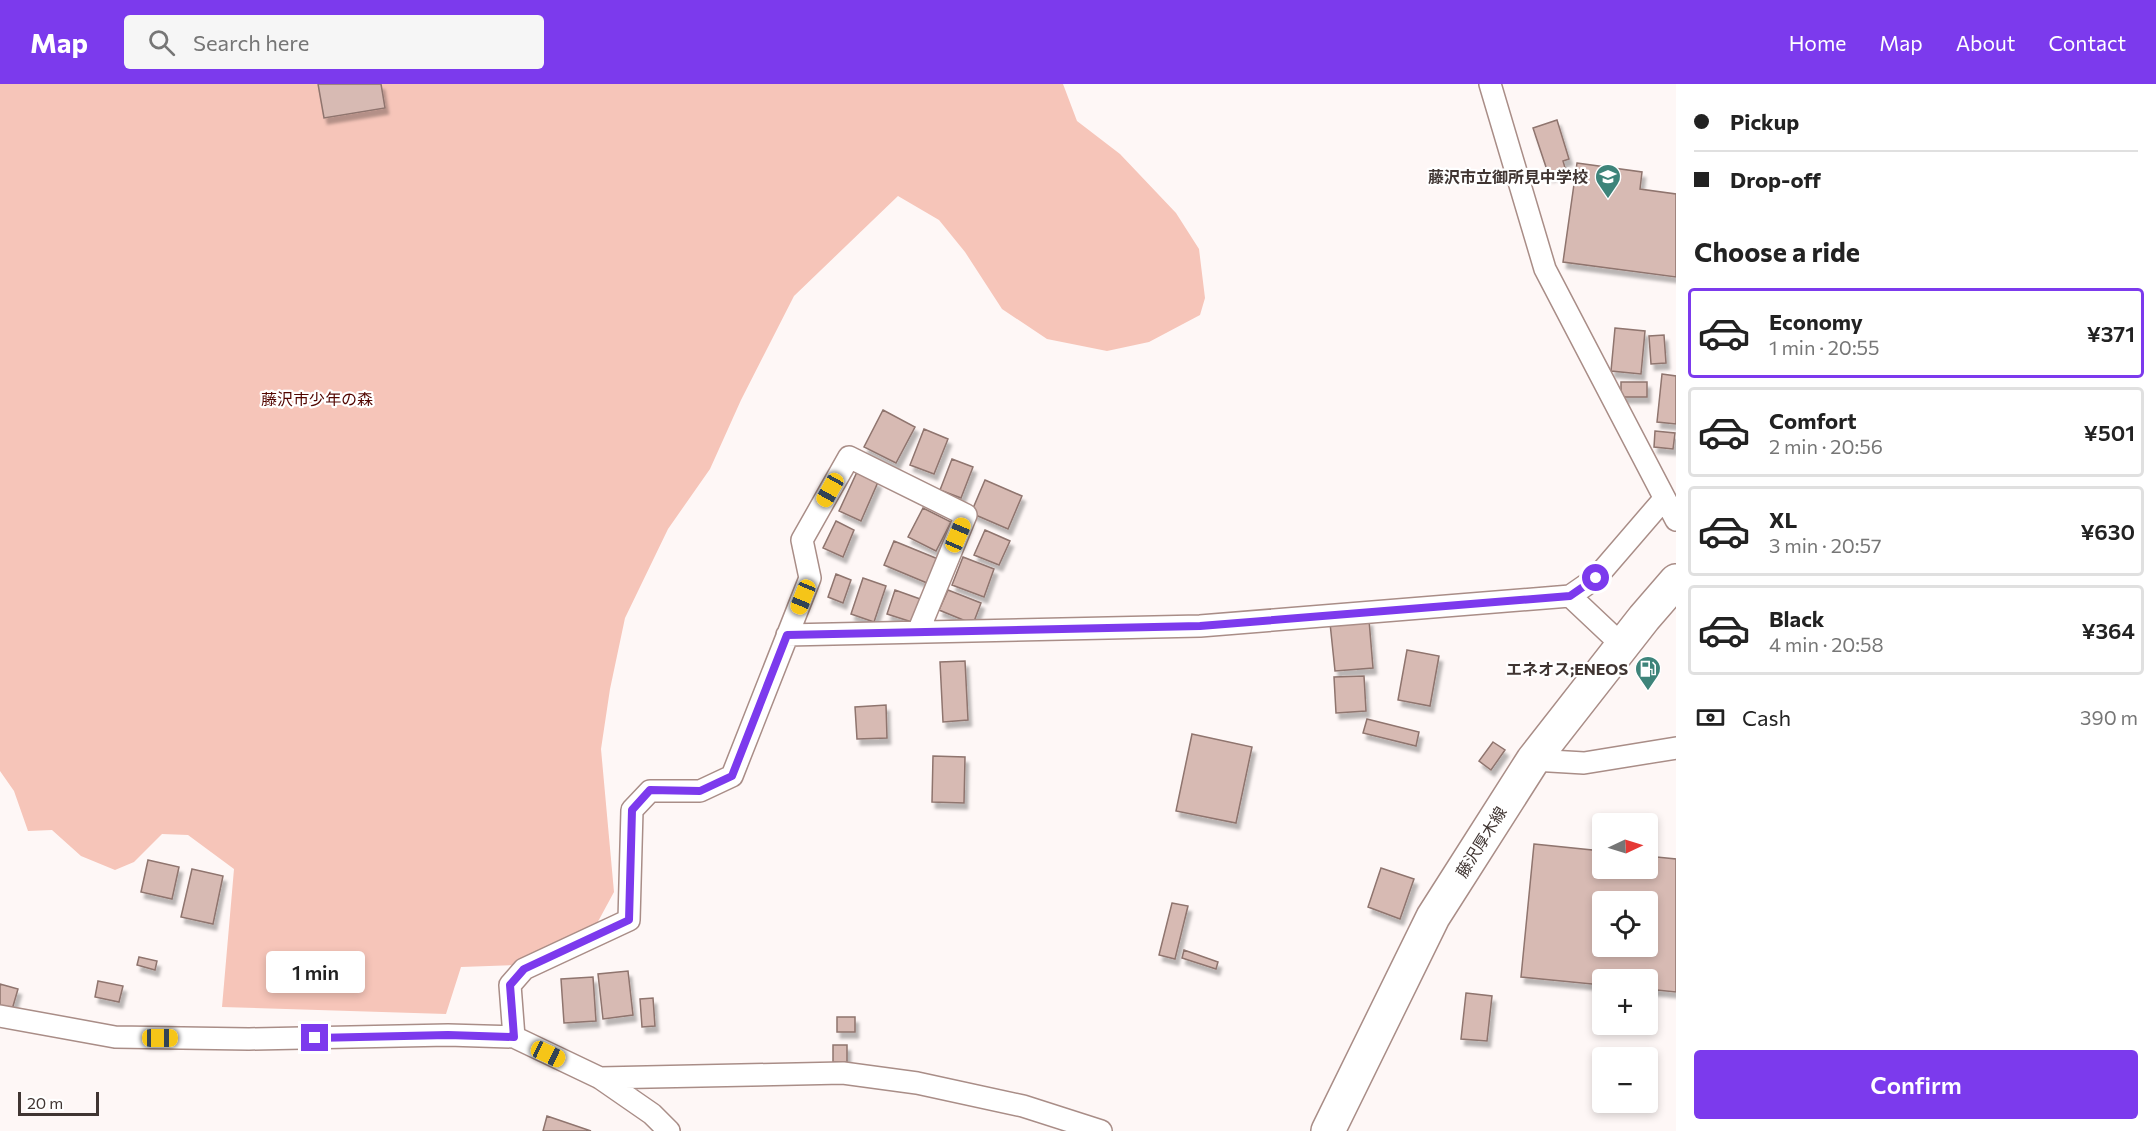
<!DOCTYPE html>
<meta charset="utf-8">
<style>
body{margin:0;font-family:Commissioner,"Noto Sans JP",sans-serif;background:#f6f6f6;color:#222;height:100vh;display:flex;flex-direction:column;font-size:22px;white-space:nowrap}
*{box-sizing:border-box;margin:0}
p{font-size:20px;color:#767676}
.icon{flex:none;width:33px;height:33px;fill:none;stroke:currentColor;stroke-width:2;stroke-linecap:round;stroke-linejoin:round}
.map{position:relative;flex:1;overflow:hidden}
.panel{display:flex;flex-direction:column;background:#fff;width:480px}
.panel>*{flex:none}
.top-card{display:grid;align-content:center;height:132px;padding:0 18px;background:#fff}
.needle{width:39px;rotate:86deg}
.tools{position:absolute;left:1592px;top:729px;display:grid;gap:12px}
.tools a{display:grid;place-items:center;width:66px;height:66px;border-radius:6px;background:#fff;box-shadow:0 3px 9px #0003;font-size:30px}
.scale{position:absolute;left:18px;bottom:15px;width:81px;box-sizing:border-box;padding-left:6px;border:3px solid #403532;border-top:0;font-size:16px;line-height:21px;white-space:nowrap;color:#403532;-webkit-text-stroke:4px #fff;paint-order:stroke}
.end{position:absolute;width:27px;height:27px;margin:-14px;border:8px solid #7c3aed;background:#fff;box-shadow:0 0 0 3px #fff}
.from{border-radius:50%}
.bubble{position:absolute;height:42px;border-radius:6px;background:#fff;box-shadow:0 3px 9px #0003;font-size:20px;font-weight:600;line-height:42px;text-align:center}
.car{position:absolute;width:18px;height:36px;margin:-18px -9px;border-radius:8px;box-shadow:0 0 4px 2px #0007;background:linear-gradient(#f5c518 24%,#345 0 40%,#f5c518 0 76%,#345 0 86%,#f5c518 0)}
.top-card b{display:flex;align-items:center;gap:21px;height:57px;font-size:22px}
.top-card b+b{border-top:2px solid #e0e0e0}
.top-card i{width:15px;height:15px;background:#222}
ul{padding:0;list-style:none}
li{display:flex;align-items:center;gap:18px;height:90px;margin:0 12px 9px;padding:0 6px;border:3px solid #e0e0e0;border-radius:6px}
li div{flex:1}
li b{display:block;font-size:22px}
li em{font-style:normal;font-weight:600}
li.on{border-color:#7c3aed}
li>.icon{width:54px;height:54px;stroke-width:1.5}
h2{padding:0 18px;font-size:27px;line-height:72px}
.pay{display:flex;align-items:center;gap:15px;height:66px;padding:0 18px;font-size:22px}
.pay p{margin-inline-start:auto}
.button{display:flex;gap:12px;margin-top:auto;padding:12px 18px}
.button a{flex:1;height:69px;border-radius:6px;background:#7c3aed;color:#fff;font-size:24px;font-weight:600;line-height:69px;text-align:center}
header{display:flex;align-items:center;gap:36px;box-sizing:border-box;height:84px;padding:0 30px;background:#7c3aed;color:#fff}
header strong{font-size:28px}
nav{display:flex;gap:33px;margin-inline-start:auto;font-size:21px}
.search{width:420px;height:54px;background:#f6f6f6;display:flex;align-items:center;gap:15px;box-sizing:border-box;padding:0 21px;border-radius:6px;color:#767676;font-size:22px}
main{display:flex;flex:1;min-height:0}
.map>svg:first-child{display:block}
.green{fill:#f6c5b9}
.building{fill:#d7bab3;stroke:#8f746e;stroke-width:1.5;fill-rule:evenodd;filter:url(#shadow)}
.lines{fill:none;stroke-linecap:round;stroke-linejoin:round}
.minor-casing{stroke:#a98d87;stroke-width:24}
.primary-casing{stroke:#a98d87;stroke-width:36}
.minor{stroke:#fff;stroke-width:21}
.primary{stroke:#fff;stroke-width:33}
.route{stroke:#7c3aed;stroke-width:8}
.labels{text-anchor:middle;stroke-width:4.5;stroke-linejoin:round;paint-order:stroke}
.poi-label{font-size:16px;font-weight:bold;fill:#403532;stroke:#fff;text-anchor:end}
.park-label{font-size:16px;fill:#530600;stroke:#fff}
.street-label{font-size:16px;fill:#403532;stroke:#fff}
</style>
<header>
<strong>Map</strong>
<div class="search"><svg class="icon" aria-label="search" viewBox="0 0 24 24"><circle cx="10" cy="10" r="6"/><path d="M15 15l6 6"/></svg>Search here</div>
<nav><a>Home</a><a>Map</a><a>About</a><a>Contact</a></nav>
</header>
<main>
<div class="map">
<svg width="1676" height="1047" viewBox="0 0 1676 1047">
<defs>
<filter id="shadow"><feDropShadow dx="3.5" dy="6" stdDeviation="1.5" flood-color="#0004"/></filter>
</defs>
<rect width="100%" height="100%" fill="#fef7f6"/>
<!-- green -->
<path class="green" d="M 0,0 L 1063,0 L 1077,37 L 1120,70 L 1176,129 L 1199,165 L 1205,214 L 1200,231 L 1149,258 L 1107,267 L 1047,255 L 1002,225 L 965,168 L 939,136 L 898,112 L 794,212 L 741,316 L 710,385 L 668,445 L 625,534 L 610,605 L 601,665 L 614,808 L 588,856 L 517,881 L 461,883 L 446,930 L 222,923 L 234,785 L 188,751 L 162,750 L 134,778 L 115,786 L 81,772 L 52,746 L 28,747 L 14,707 L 0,687 Z"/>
<!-- building -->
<path class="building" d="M 318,0 L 381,0 L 385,24 L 324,34 Z
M 1557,36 L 1569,75 L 1563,77 L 1566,87 L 1549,92 L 1533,44 Z
M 1577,79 L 1642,88 L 1640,105 L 1676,110 L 1676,193 L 1563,178 Z
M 1615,244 L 1645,247 L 1641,290 L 1611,287 Z
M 1664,251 L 1666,279 L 1651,280 L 1649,252 Z
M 1662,290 L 1676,292 L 1676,340 L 1657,338 Z
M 1621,298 L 1647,298 L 1647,313 L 1621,313 Z
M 883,326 L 915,343 L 896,379 L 864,363 Z
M 924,345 L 948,355 L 934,390 L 910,381 Z
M 1655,347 L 1675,349 L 1673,365 L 1654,363 Z
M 952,375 L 973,383 L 961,414 L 940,406 Z
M 857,388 L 878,398 L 861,437 L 839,427 Z
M 985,396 L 1022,412 L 1008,445 L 971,429 Z
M 923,424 L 951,438 L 936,467 L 908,453 Z
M 836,437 L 854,446 L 843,473 L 823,464 Z
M 985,446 L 1010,457 L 999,481 L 974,471 Z
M 894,457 L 938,475 L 927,499 L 884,481 Z
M 963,473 L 994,485 L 984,513 L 952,501 Z
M 836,490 L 851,496 L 843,519 L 828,513 Z
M 863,494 L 886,502 L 874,538 L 851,530 Z
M 895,506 L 923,516 L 915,539 L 887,530 Z
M 948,506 L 981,519 L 973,540 L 939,526 Z
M 1369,536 L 1373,584 L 1335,587 L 1330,539 Z
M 1407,566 L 1439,572 L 1430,622 L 1398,616 Z
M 965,577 L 968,636 L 943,638 L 940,578 Z
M 1364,592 L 1366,627 L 1336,629 L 1334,593 Z
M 886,621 L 887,654 L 857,655 L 855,623 Z
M 1367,635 L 1419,648 L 1416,662 L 1363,649 Z
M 1192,650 L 1252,663 L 1236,739 L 1176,727 Z
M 1493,658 L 1505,666 L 1491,686 L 1479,677 Z
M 933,672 L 965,673 L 964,719 L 932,718 Z
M 1534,760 L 1602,767 L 1602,784 L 1647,784 L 1647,772 L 1676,775 L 1676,908 L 1647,905 L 1647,896 L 1602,896 L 1602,901 L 1521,893 ZM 1602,818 L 1647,818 L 1647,862 L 1602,862 Z
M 148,776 L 179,783 L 172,815 L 141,808 Z
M 1381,784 L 1414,795 L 1400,835 L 1368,823 Z
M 192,785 L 223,792 L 213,840 L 181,833 Z
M 1172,819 L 1188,822 L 1175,875 L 1159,871 Z
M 1184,866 L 1218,878 L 1216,885 L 1182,874 Z
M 139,873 L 157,877 L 155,886 L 137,881 Z
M 628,887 L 633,931 L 603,935 L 598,890 Z
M 593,893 L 596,937 L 564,939 L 561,895 Z
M 98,897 L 123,902 L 119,918 L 95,913 Z
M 0,900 L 18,905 L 11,929 L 0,926 Z
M 1466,909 L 1492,912 L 1487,957 L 1461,955 Z
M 653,914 L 655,942 L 642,943 L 640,915 Z
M 837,933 L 855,933 L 855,948 L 837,948 Z
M 833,961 L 847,961 L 847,978 L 833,978 Z
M 547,1032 L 591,1047 L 543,1047 Z"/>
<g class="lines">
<defs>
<path id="minor" d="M 1490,0 L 1545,185 L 1676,436
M 1570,512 L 1622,561
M 787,551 L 1200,542 L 1570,512 L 1596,494 L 1664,415
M 1533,676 L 1584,679 L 1676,664
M 0,932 L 115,953 L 249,955 L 448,951 L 514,953 L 600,994 L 652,1030 L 669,1047
M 514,953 L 510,901 L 524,885 L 629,836 L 632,726 L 650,707 L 700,707 L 732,692 L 810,494 L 802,456 L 849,373 L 966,431 L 918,548
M 600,994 L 843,989 L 917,999 L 1023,1022 L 1101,1047"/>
<path id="primary" d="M 1328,1047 L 1433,833 L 1533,676 L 1644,534 L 1676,497"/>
</defs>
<!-- minor casing -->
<use href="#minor" class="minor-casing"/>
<!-- primary casing -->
<use href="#primary" class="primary-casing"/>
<!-- minor -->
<use href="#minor" class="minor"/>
<!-- primary -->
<use href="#primary" class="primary"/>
</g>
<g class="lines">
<!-- route -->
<path class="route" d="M 315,954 L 448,951 L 514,953 L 510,901 L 524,885 L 629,836 L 632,726 L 650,706 L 700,707 L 732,692 L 787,551 L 1200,542 L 1570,512 L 1596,494"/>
</g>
<!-- icons -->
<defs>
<symbol id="school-pin" viewBox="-11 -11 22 30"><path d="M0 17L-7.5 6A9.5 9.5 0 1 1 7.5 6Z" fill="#3e847a" stroke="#fff"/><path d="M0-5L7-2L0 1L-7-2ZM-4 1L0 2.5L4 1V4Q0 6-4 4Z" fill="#fff"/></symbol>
<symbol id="fuel-pin" viewBox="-11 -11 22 30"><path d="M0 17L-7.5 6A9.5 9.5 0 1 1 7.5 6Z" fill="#3e847a" stroke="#fff"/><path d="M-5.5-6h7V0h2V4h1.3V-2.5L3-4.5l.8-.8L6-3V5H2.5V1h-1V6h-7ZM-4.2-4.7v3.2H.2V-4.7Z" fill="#fff"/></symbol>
</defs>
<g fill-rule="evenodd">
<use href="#school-pin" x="1593" y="78" width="30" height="40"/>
<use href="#fuel-pin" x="1633" y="570" width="30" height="40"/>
</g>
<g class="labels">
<!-- poi labels -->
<g class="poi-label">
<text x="1588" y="99">藤沢市立御所見中学校</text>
<text x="1628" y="591">エネオス;ENEOS</text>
</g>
<!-- park labels -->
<g class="park-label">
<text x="317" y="321">藤沢市少年の森</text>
</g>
<!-- street labels -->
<g class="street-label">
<text transform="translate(1481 758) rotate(-58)" y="6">藤沢厚木線</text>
</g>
</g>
</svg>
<div class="tools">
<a><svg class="needle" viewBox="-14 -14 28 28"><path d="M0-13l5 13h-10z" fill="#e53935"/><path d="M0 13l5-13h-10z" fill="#767676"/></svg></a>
<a><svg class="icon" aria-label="locate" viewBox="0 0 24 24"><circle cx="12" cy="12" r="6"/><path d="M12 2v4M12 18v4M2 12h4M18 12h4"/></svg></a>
<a>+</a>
<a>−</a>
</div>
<div class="scale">20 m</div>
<i class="end from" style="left:1596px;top:494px"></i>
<i class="end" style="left:315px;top:954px"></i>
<div class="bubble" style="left:266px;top:867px;width:99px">1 min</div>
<i class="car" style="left:830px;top:406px;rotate:209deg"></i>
<i class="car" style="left:958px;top:451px;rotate:23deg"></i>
<i class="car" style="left:803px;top:513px;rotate:202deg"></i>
<i class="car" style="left:160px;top:954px;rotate:90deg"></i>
<i class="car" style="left:548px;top:970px;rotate:115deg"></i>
</div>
<section class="panel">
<div class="top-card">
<b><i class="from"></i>Pickup</b>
<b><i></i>Drop-off</b>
</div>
<h2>Choose a ride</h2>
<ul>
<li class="on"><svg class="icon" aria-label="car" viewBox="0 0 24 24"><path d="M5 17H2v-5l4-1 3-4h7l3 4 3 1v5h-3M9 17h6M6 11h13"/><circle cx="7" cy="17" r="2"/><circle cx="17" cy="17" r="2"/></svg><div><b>Economy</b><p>1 min · 20:55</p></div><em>¥371</em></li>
<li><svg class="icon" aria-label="car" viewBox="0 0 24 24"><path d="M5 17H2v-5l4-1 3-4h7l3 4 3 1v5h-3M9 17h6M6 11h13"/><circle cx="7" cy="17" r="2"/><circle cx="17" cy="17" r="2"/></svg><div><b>Comfort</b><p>2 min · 20:56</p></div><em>¥501</em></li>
<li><svg class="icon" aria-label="car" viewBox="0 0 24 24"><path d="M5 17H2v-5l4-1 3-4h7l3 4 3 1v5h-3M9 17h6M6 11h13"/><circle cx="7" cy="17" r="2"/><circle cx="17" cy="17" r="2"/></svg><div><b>XL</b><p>3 min · 20:57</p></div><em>¥630</em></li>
<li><svg class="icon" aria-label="car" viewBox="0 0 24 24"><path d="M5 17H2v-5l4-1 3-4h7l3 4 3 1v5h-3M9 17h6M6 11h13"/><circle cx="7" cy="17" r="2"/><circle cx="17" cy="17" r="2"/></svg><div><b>Black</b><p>4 min · 20:58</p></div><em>¥364</em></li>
</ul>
<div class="pay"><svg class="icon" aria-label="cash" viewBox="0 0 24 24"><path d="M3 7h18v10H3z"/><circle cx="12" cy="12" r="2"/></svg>Cash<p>390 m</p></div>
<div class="button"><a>Confirm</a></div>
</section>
</main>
